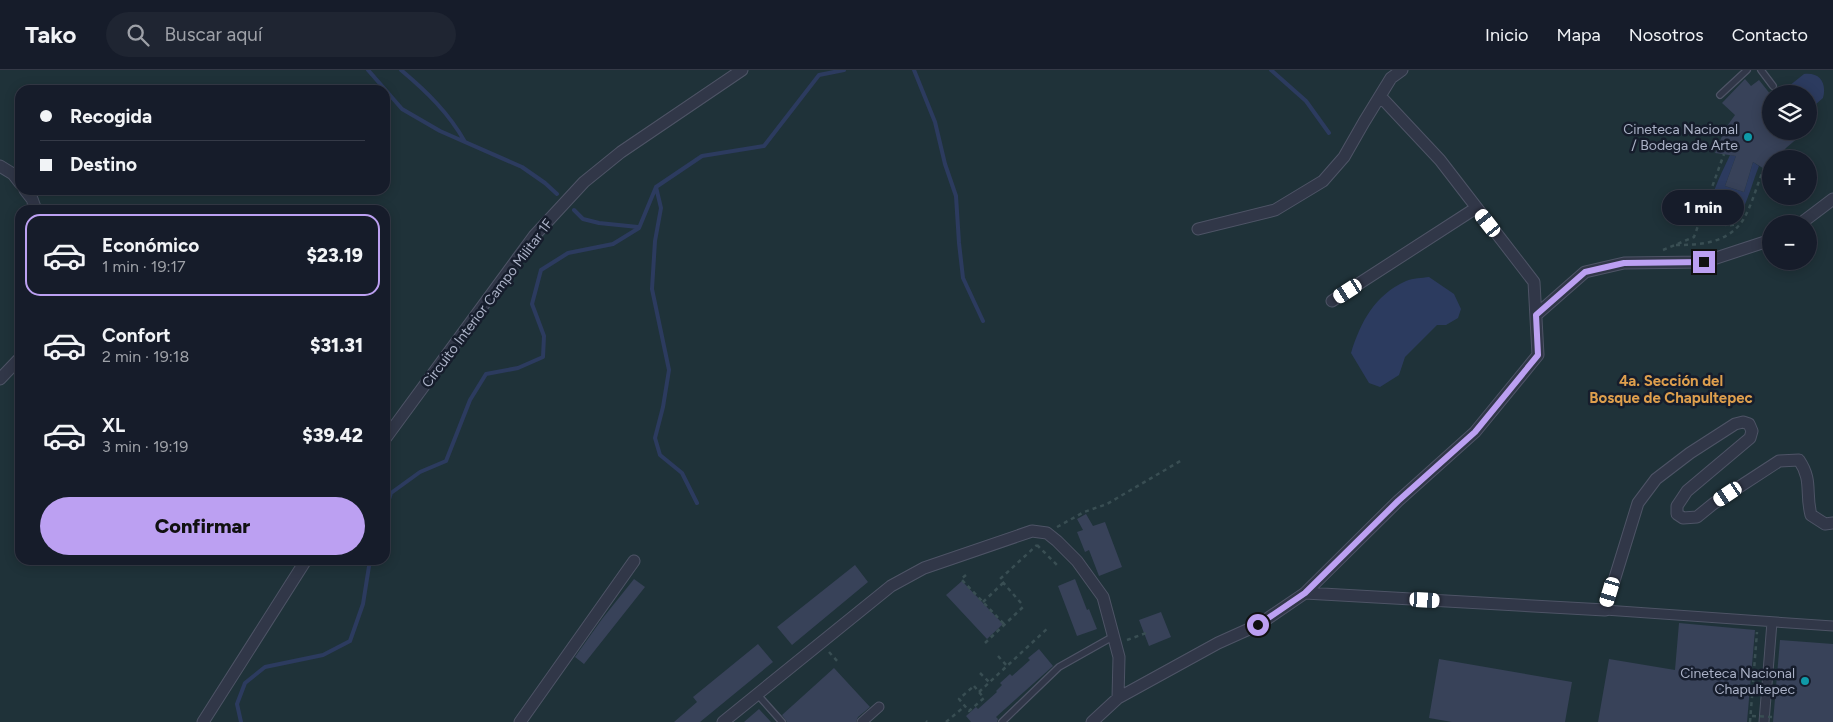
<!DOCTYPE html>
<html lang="es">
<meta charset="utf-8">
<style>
body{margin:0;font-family:Figtree,sans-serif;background:#1f2532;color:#f1f3f6;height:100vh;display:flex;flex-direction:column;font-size:19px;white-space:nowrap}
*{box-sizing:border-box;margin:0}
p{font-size:16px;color:#9ea1a8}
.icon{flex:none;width:28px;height:28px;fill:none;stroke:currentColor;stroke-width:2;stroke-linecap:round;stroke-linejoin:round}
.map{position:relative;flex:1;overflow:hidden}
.panel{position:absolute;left:15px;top:135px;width:375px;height:360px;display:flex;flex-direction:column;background:#161c2a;border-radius:15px;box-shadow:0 2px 12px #0003,0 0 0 1px #353a47}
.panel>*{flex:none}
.banner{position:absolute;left:15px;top:15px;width:375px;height:110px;border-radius:15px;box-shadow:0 2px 12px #0003,0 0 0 1px #353a47;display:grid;align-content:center;height:110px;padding:0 25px;background:#161c2a}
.buttons{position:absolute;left:1762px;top:15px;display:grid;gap:10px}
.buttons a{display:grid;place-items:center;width:55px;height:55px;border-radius:50%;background:#161c2a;box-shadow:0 2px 12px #0003,0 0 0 1px #353a47;font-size:25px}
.end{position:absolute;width:22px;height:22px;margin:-11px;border:6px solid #bca0f2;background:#111;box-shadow:0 0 0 2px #111}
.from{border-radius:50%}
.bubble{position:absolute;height:35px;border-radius:18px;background:#161c2a;box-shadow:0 2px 12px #0003,0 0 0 1px #353a47;font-size:16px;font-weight:800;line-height:35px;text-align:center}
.car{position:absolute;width:15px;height:30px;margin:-15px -8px;border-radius:6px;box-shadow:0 0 4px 1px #0007;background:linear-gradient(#fff 24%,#345 0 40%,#fff 0 76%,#345 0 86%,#fff 0)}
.banner b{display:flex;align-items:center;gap:18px;height:48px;font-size:19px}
.banner b+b{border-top:1px solid #353a47}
.banner i{width:12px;height:12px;background:#f1f3f6}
ul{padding:9px 0 0;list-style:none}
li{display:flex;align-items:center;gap:15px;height:82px;margin:0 10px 8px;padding:0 15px;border:2px solid transparent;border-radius:15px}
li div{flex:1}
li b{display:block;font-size:19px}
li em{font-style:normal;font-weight:800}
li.active{border-color:#bca0f2}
li>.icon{width:45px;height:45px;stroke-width:1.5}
.primary-button{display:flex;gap:10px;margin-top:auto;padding:10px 25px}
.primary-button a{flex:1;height:58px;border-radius:30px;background:#bca0f2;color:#111;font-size:20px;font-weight:800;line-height:58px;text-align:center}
header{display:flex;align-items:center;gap:30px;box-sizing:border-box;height:70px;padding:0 25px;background:#161c2a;border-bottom:1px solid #353a47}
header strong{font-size:24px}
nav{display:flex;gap:28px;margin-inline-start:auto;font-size:18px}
.search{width:350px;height:45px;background:#1f2532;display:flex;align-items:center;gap:12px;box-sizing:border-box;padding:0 18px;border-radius:28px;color:#9ea1a8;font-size:19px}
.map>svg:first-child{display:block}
.green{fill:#1f3239;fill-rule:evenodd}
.water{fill:#2c3b5f}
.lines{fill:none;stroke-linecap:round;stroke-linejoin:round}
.stream{stroke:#2c3b5f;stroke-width:4}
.building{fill:#384259}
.service-casing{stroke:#4e5466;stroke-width:8}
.pedestrian-casing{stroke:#4e5466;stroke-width:11}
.minor-casing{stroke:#4e5466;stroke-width:13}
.path{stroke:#394e53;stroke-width:2.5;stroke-dasharray:4 4;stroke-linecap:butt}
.service{stroke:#313748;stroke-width:5.5}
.pedestrian{stroke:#313748;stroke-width:9}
.minor{stroke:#313748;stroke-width:11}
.path-bridge{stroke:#394e53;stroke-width:2.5;stroke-dasharray:4 4;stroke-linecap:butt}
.route{stroke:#bca0f2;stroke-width:6}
.culture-dot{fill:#0f9aa8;stroke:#161d2c;stroke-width:2}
.labels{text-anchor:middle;stroke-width:5;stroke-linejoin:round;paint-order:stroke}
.poi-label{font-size:14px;fill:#aab1c6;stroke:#161d2c;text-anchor:end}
.street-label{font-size:14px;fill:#aab1c6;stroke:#161d2c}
.neighbourhood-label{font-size:15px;font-weight:bold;fill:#de9f4d;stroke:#161d2c}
</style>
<header>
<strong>Tako</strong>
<div class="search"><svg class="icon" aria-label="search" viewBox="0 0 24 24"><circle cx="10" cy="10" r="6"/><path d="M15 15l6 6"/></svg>Buscar aquí</div>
<nav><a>Inicio</a><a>Mapa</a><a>Nosotros</a><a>Contacto</a></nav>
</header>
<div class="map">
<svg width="1833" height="652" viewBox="0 0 1833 652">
<rect width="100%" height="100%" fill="#1d2538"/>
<!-- green -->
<path class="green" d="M 0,0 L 1833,0 L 1833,652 L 0,652 ZM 20,20 L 385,20 L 385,120 L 20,120 ZM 1771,24 L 1809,24 L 1809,61 L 1771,61 ZM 1771,89 L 1809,89 L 1809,126 L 1771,126 ZM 20,140 L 385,140 L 385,490 L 20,490 ZM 1771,154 L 1809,154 L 1809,191 L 1771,191 Z"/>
<!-- water -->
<path class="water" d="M 1804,4 C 1820,2 1827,13 1823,28 L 1809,40 L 1809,24 L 1779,24 Z
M 1730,85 L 1736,86 L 1725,116 L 1744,122 L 1753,92 L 1759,96 C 1754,108 1746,137 1739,146 C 1730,158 1711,150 1711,136 C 1710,125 1725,96 1730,85 Z
M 1429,207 L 1454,224 L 1461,239 L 1458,248 L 1446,255 L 1437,255 L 1405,287 L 1399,305 L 1380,317 L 1369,313 L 1351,283 C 1361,251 1375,225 1406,211 C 1413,208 1422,208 1429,207 Z"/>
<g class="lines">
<!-- stream -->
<path class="stream" d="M 368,0 L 402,39 L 440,61 L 522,97 L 545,113 L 557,124
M 401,0 C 426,21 449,43 465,72
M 914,0 L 935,52 L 945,94 L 956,126 L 959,173 L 963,208 L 983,251
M 1271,0 L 1306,31 L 1329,63
M 656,117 L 661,138 L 655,171 L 652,219 L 669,300 L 663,337 L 655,368 L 660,385 L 682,403 L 697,433
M 574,140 L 583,149 L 599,153 L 638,157
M 385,442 L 391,423 L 420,402 L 446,391 L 470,330 L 486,304 L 518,298 L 543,287 L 544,266 L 532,234 L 541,200 L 568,183 L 613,174 L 639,158 L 656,117 L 702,86 L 764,76 L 819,5 L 844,0
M 241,652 L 237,634 L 245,613 L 265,597 L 323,585 L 350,571 L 363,534 L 370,490"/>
</g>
<!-- building -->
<path class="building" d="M 1745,9 L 1751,16 L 1759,10 L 1771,25 L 1771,61 L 1806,61 L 1786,78 L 1777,89 L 1771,89 L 1771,103 L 1753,92 L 1744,122 L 1725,116 L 1736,86 L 1715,83 L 1725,59 L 1735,45 L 1722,33 Z
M 1086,444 L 1093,456 L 1105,452 L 1122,497 L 1099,506 L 1089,480 L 1085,482 L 1077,462 L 1083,460 L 1077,449 Z
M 855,495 L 868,512 L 792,575 L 777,557 Z
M 634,509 L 645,517 L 584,594 L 575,587 L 602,549 Z
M 1075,509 L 1087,540 L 1089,539 L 1097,559 L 1077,566 L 1058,516 Z
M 962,511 L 1003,554 L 987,569 L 946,525 Z
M 1161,542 L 1171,567 L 1149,576 L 1139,550 Z
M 1679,553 L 1755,560 L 1747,652 L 1598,652 L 1609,589 L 1675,600 Z
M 1780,570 L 1833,574 L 1833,652 L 1773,652 Z
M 758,574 L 773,592 L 700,652 L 674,652 L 697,632 L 693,627 Z
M 1039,579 L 1053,596 L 996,647 L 998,649 L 997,652 L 971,652 L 966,646 L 976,637 L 978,639 L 997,622 L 996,621 L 1002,615 L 1000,613 L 1010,604 L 1012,606 L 1030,590 L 1028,588 Z
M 1439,589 L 1572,612 L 1565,652 L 1452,652 L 1429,648 Z
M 834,598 L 870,637 L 858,647 L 856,652 L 787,652 L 782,645 Z
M 759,639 L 771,652 L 744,652 Z"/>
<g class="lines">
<defs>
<path id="service" d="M 1761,0 L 1773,16
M 1720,25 L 1747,0
M 757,624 L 782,652
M 1002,652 L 1059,597 L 1114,566"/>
<path id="pedestrian" d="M 1605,540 L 1833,556
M 862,652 L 879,637
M 1764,652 L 1772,552"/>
<path id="minor" d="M 0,96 L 13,104 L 20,113
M 25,120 L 32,129 L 36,140
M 1800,154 L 1833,129
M 1198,159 L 1275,140 L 1323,111 L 1344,87 L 1364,52 L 1391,8 L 1402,0
M 1332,231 L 1476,138
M 1536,245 L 1585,202 L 1624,193 L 1704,192 L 1771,170
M 0,309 L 20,288
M 385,369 L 534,166 L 584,112 L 621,82 L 742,0
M 1305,523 L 1605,540 L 1638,433 L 1656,409 L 1690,383 L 1735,354 L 1743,352 L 1749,354 L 1752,361 L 1750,368 L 1687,421 L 1677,436 L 1677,444 L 1683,448 L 1697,447 L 1713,434 L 1779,391 L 1799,390 C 1813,411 1805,422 1811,445 L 1825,454 L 1833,453
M 203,652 L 306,490
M 520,652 L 634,491
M 723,652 L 891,516 L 924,498 L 1032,461 L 1047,463 L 1057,471 L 1077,491 L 1103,527 L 1119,587 L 1118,628
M 1092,652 L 1118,628 L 1218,573 L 1258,555 L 1305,523 L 1398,431 L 1475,362 L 1538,285 L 1534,212 L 1440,90 L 1380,26"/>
</defs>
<!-- service casing -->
<use href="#service" class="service-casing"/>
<!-- pedestrian casing -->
<use href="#pedestrian" class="pedestrian-casing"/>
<!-- minor casing -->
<use href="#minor" class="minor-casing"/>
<!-- path -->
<path class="path" d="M 1705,138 C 1714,152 1722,158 1738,154
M 1676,175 C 1701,175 1728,173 1743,150 C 1752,135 1757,115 1764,98
M 1663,180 L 1694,167 L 1724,84
M 1057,457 L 1084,442 L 1107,434 L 1182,390
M 1037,475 L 1059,497
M 966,505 L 961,509 L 1004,554
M 983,532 L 1003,513
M 1021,533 L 1000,509 L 1037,475
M 1127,570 L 1149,562
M 985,573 L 1023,537
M 829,582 L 838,592
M 998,586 L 1007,596
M 980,603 L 989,612
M 974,616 L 984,628 L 969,641 L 959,629 Z
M 979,622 L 1049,557
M 926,651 L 927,652
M 946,652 L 965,636
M 1750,652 L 1757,562"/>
<!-- service -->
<use href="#service" class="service"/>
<!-- pedestrian -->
<use href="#pedestrian" class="pedestrian"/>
<!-- minor -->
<use href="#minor" class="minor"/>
<!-- path-bridge -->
<path class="path-bridge" d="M 1752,646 L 1774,647"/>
</g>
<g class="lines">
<!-- route -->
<path class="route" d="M 1258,555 L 1305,523 L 1398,431 L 1475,362 L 1538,285 L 1536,245 L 1585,202 L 1624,193 L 1704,192"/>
</g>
<!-- markers -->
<g class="culture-dot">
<circle cx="1748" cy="67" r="5"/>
<circle cx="1805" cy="611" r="5"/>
</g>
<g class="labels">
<!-- poi labels -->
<g class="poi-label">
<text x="1738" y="64">Cineteca Nacional<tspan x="1738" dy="16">/ Bodega de Arte</tspan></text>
<text x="1795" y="608">Cineteca Nacional<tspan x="1795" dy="16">Chapultepec</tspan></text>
</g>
<!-- street labels -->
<g class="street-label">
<text transform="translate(487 233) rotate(-53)" y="5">Circuito Interior Campo Militar 1F</text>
</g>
<!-- neighbourhood labels -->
<g class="neighbourhood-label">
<text x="1671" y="316">4a. Sección del<tspan x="1671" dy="17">Bosque de Chapultepec</tspan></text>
</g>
</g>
</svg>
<div class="buttons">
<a><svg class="icon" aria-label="layers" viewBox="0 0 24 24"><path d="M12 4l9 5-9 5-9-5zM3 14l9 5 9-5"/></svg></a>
<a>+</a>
<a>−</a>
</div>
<i class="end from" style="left:1258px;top:555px"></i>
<i class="end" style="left:1704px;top:192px"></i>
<div class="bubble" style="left:1662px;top:120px;width:82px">1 min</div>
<i class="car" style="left:1488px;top:153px;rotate:322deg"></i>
<i class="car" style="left:1348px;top:221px;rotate:237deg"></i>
<i class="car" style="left:1728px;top:424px;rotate:236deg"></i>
<i class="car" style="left:1610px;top:522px;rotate:197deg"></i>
<i class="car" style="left:1425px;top:530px;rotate:93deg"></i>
<div class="banner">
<b><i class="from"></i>Recogida</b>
<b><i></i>Destino</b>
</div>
<section class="panel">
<ul>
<li class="active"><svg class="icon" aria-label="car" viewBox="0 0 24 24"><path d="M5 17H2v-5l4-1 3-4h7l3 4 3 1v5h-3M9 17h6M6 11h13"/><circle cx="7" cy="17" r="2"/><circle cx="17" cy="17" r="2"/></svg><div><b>Económico</b><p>1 min · 19:17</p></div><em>$23.19</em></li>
<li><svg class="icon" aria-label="car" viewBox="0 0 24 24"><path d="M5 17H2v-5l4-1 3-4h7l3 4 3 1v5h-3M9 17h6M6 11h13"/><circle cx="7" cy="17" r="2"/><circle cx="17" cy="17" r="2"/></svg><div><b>Confort</b><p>2 min · 19:18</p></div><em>$31.31</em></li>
<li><svg class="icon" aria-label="car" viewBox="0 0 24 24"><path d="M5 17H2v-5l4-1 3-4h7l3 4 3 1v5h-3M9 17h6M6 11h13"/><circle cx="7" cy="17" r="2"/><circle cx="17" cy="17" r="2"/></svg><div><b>XL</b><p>3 min · 19:19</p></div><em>$39.42</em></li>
</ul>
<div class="primary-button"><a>Confirmar</a></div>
</section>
</div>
